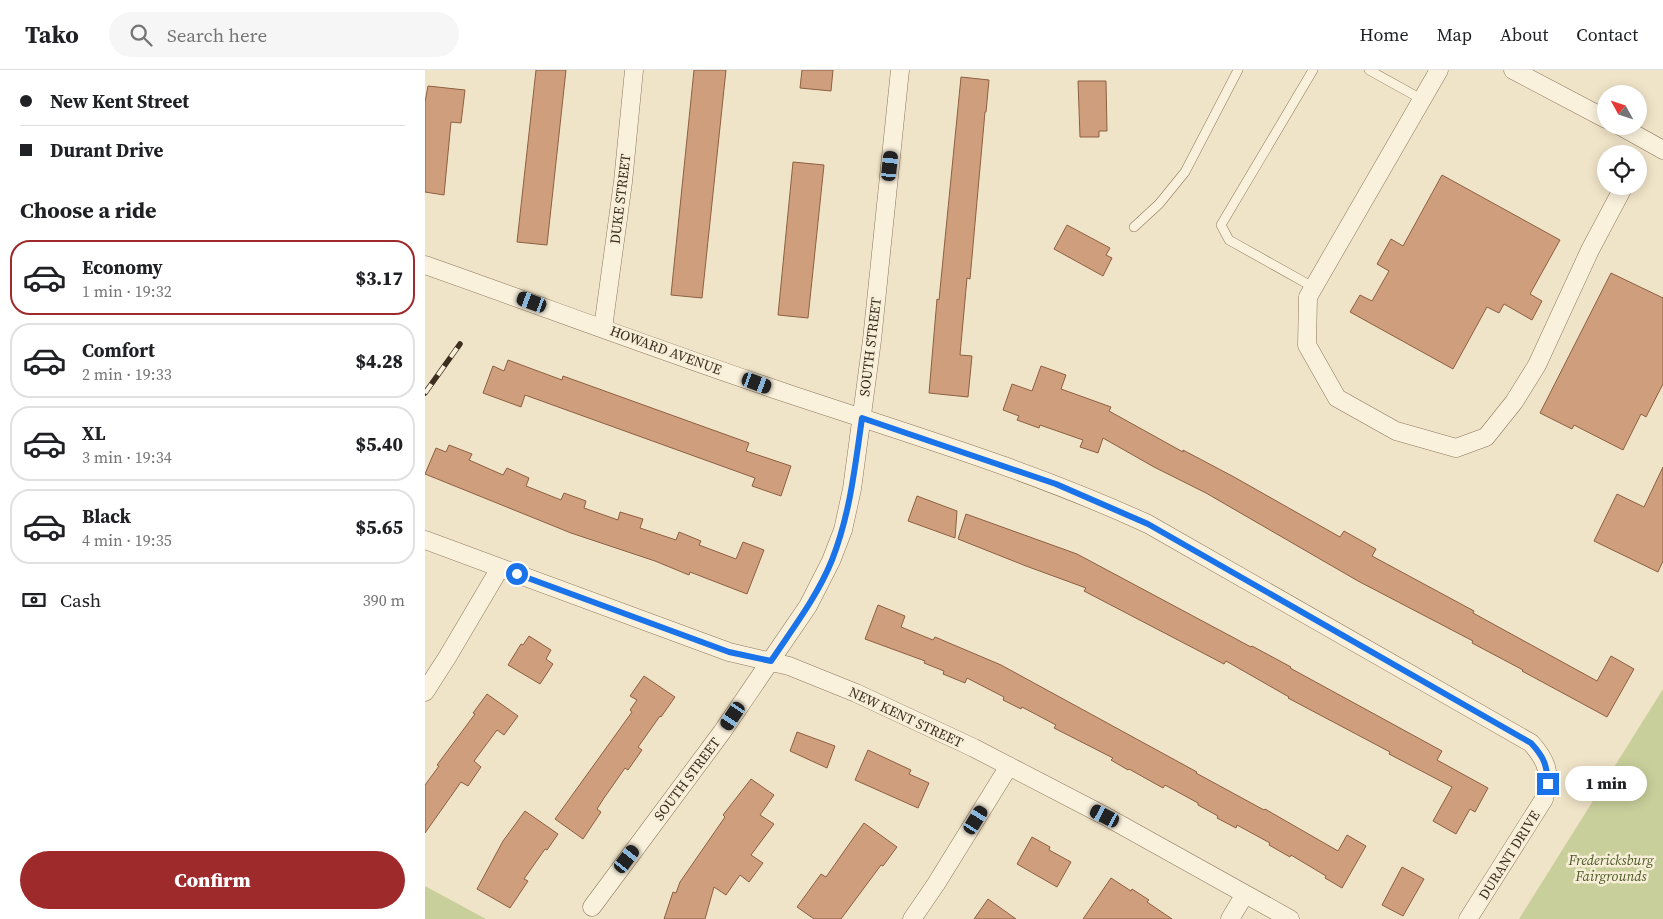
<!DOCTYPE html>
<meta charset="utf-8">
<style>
body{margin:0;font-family:"Source Serif 4",serif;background:#f6f6f6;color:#202124;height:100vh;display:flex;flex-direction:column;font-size:19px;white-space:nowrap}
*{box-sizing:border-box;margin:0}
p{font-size:16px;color:#757577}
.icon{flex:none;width:28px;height:28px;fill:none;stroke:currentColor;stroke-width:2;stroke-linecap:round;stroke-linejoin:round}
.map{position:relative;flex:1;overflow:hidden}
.drawer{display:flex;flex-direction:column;background:#fff;width:425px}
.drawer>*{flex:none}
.hud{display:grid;align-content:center;height:110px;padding:0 20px;background:#fff}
.needle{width:32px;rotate:310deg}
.tools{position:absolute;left:1172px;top:15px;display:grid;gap:10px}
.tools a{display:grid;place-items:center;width:50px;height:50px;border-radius:50%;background:#fff;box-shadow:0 2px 12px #0003;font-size:25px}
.end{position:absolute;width:22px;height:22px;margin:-11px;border:6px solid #1a73e8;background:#fff;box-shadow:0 0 0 2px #fff}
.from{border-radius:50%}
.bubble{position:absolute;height:35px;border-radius:18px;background:#fff;box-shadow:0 2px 12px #0003;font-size:16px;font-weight:800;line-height:35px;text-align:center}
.car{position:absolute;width:15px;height:30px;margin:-15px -8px;border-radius:6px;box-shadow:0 0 4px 1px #0007;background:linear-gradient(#222 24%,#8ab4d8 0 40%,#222 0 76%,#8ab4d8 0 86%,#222 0)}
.hud b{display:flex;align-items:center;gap:18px;height:48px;font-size:19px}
.hud b+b{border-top:1px solid #e0e0e0}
.hud i{width:12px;height:12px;background:#202124}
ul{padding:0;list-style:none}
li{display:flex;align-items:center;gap:15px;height:75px;margin:0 10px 8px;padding:0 10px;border:2px solid #e0e0e0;border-radius:20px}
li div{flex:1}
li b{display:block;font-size:19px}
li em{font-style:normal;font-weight:800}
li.current{border-color:#9e2a2b}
li>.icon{width:45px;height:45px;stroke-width:1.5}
h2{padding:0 20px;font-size:22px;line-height:60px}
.pay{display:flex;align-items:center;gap:12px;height:55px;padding:0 20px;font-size:19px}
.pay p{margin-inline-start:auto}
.cta{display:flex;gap:10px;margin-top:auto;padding:10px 20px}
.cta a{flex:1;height:58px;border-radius:30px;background:#9e2a2b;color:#fff;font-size:20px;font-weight:800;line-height:58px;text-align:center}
header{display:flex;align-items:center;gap:30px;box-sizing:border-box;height:70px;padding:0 25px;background:#fff;border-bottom:1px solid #e0e0e0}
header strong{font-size:24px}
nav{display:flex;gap:28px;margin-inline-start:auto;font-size:18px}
.search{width:350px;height:45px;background:#f6f6f6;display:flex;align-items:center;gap:12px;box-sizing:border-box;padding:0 18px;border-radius:28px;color:#757577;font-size:19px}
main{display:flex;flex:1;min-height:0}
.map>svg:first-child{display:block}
.green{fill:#c9cf9b}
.building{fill:#cf9f7d;stroke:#8d5f41}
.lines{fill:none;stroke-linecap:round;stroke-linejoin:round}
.lane-casing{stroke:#8d765c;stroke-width:10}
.street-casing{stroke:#8d765c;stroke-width:19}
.lane{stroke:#faf1dc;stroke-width:9}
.street{stroke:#faf1dc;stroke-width:18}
.rail-casing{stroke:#3d2e20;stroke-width:5.5}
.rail{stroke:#f7eed8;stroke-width:4;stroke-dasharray:11;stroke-linecap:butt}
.route{stroke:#1a73e8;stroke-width:6}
.labels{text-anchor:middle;stroke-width:5;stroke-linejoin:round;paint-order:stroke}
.street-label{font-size:14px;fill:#3d2e20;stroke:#f7eed8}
.park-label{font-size:14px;font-style:italic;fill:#4d5a26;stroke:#f7eed8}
</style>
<header>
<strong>Tako</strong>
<div class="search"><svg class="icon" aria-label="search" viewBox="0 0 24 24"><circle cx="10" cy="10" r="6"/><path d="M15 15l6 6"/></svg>Search here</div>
<nav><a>Home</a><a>Map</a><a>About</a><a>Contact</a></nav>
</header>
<main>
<section class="drawer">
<div class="hud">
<b><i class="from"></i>New Kent Street</b>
<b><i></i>Durant Drive</b>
</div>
<h2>Choose a ride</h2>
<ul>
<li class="current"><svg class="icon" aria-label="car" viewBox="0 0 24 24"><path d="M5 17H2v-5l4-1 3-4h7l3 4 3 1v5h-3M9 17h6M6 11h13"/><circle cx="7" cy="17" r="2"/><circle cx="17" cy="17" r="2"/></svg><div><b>Economy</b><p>1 min · 19:32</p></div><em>$3.17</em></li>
<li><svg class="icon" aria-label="car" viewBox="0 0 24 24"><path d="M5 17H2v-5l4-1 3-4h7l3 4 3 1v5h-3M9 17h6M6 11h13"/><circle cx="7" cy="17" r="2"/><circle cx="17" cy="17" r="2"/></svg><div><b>Comfort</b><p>2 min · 19:33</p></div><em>$4.28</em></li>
<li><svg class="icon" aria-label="car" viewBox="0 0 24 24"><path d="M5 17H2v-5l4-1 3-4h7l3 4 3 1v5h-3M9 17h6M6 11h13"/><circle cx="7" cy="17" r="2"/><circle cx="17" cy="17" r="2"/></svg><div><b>XL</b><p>3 min · 19:34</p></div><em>$5.40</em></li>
<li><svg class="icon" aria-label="car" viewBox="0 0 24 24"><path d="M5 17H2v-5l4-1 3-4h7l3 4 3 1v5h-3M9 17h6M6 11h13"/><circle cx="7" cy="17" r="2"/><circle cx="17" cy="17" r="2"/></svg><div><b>Black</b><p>4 min · 19:35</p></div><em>$5.65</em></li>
</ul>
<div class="pay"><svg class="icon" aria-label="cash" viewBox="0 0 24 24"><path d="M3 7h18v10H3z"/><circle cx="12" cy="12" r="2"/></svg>Cash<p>390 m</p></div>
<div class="cta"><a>Confirm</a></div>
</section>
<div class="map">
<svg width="1238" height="849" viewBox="0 0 1238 849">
<rect width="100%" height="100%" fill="#f0e4c8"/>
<!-- green -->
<path class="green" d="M 1238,619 L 1238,849 L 1094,849 Z
M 0,816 L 61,849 L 0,849 Z"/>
<!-- building -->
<path class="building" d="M 111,0 L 141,0 L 122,175 L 92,172 Z
M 269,0 L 301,0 L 277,228 L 246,225 Z
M 377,0 L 408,0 L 406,21 L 375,18 Z
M 536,7 L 564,10 L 561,42 L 560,42 L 545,209 L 542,208 L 535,285 L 547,286 L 543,327 L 504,323 L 512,229 L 514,230 Z
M 653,11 L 681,11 L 682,61 L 674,61 L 674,67 L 655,67 Z
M 3,16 L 40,20 L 36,53 L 26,52 L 19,125 L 0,122 L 0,32 Z
M 368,92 L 399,95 L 383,248 L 353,245 Z
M 1017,105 L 1135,170 L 1105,224 L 1117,231 L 1107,250 L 1079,234 L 1074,243 L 1062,237 L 1028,299 L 925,242 L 935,225 L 947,231 L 964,201 L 952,194 L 966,169 L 978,176 Z
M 642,155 L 685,178 L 681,185 L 687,188 L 678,206 L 629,179 Z
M 1186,203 L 1238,228 L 1238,314 L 1221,347 L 1216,344 L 1198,380 L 1149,355 L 1147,359 L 1115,343 Z
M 83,290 L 137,310 L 138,306 L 324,373 L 321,381 L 366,396 L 356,426 L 327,416 L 330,408 L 100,325 L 96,337 L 58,323 L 68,296 L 79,301 Z
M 616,296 L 641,305 L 636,319 L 686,337 L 684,341 L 758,382 L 758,380 L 809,407 L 915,467 L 919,461 L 951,479 L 947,486 L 1049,541 L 1048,543 L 1172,611 L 1186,586 L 1209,599 L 1182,647 L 1097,601 L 1098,600 L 1047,573 L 1048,571 L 933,511 L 781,423 L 729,397 L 678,368 L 673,383 L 655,377 L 658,370 L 615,355 L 614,358 L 592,350 L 594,346 L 578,340 L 587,314 L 607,321 Z
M 24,375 L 47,384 L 44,390 L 78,405 L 82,398 L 104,408 L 101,416 L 136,430 L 139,423 L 161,431 L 159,438 L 193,450 L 195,442 L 218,449 L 215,458 L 251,470 L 254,462 L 276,471 L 274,475 L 311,489 L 318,472 L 339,480 L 322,524 L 265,502 L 264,505 L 230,491 L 146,463 L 0,404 L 11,378 L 21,382 Z
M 1238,397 L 1238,491 L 1233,502 L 1169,471 L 1192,424 L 1219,437 Z
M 492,426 L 532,441 L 530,468 L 483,451 Z
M 541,444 L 652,484 L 826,577 L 827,576 L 866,597 L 865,598 L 1017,681 L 1012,690 L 1063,718 L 1050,742 L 1045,739 L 1031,764 L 1008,751 L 1027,717 L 964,684 L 965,682 L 863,628 L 864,627 L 801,591 L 799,594 L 659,521 L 661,518 L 601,496 L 533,469 Z
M 453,535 L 480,546 L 476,557 L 508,570 L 510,567 L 576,595 L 772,702 L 771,703 L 839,740 L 840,739 L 913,781 L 922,765 L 941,776 L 917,818 L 900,808 L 901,806 L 866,785 L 865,787 L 844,775 L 845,773 L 812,755 L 811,758 L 792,748 L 793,746 L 773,735 L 773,733 L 740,715 L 738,718 L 704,699 L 703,700 L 686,690 L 688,688 L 629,658 L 631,655 L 597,637 L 596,639 L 578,630 L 579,627 L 542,608 L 540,613 L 518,604 L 519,601 L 499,593 L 500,591 L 440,569 Z
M 104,566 L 126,580 L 121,589 L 128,594 L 115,614 L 83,595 L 96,574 L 98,575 Z
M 219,606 L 250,627 L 236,647 L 235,646 L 213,677 L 217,680 L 203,700 L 200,698 L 179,728 L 172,739 L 176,742 L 158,769 L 130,749 L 207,642 L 205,640 L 212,630 L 205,626 Z
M 62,624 L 93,646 L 79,665 L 72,660 L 49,691 L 56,697 L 43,716 L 36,712 L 0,763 L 0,715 L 14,696 L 12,695 L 50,644 L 48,643 Z
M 372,662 L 410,676 L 402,698 L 365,681 Z
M 443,680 L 486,700 L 484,704 L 504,713 L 493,738 L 430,710 Z
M 326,709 L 349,725 L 335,745 L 349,754 L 326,785 L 338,793 L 324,812 L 315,805 L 301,825 L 289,817 L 280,849 L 239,849 L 248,822 L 251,823 L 255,812 L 300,747 L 298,745 Z
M 100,741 L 133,764 L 122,780 L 120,779 L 99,809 L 103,811 L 85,838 L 52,819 L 78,771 Z
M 439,753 L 472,777 L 458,796 L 456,795 L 416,849 L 389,849 L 372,837 L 396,804 L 401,807 Z
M 607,767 L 625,777 L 624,780 L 646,792 L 632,817 L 592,794 Z
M 977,797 L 999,809 L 978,846 L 957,835 Z
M 686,808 L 706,821 L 707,819 L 724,830 L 722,832 L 747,849 L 658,849 Z
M 563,829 L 591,849 L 549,849 Z"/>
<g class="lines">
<defs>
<path id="lane" d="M 888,0 L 796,155 L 804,170 L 888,217
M 944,0 L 998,30
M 709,157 L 734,134 L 760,102 L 813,0"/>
<path id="street" d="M 1014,0 L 883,227 L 882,275 L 912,328 L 971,361 L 1031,378 L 1061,367 L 1089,332 L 1112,295 L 1165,180 L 1199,116
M 1088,0 L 1181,49
M 1195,56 L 1238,80
M 0,195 C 122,238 244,284 367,325 C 487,365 608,401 723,454 L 1106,673 C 1123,692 1126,704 1119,729 L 1043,849
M 178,258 L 198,112 L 209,0
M 0,470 L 304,582 L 364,596 L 431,623 L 549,678 L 680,746 L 865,849
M 0,622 L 23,586 L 75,498
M 167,837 L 297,662 L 383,536 L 406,491 L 418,460 L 427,419 L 447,270 L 475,0
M 487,849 L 511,814 L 584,696
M 805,849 L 820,824"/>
</defs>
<!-- lane casing -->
<use href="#lane" class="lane-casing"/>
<!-- street casing -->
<use href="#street" class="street-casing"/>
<!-- lane -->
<use href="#lane" class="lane"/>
<!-- street -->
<use href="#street" class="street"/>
<defs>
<path id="rail" d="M 0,323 L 35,274"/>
</defs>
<!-- rail casing -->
<use href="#rail" class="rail-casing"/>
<!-- rail -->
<use href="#rail" class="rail"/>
</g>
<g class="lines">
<!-- route -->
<path class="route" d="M 92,504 L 304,582 L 346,591 C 368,558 392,527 407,490 C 425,444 430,397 437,348 L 631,414 L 723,454 L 1106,673 C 1119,687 1122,695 1123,714"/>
</g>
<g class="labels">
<!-- street labels -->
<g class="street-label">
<text transform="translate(195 129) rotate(-83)" y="5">DUKE STREET</text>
<text transform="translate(445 277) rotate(-83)" y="5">SOUTH STREET</text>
<text transform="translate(241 280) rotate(20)" y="5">HOWARD AVENUE</text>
<text transform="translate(481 647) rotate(25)" y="5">NEW KENT STREET</text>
<text transform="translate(262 709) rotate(-53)" y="5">SOUTH STREET</text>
<text transform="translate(1084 785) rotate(-58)" y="5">DURANT DRIVE</text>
</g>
<!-- park labels -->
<g class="park-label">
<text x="1186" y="795">Fredericksburg<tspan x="1186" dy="16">Fairgrounds</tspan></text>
</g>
</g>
</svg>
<div class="tools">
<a><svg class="needle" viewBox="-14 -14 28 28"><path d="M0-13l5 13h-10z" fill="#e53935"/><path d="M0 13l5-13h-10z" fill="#757577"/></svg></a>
<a><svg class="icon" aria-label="locate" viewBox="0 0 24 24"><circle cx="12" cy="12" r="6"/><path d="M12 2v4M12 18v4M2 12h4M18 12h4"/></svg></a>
</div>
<i class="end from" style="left:92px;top:504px"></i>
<i class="end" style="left:1123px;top:714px"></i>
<div class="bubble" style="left:1140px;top:696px;width:82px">1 min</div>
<i class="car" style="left:465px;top:96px;rotate:6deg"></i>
<i class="car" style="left:107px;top:232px;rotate:290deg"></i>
<i class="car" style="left:332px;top:313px;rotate:110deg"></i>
<i class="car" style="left:308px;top:646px;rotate:214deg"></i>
<i class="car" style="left:680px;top:746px;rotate:297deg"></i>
<i class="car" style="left:551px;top:750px;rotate:32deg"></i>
<i class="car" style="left:202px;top:789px;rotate:37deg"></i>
</div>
</main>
